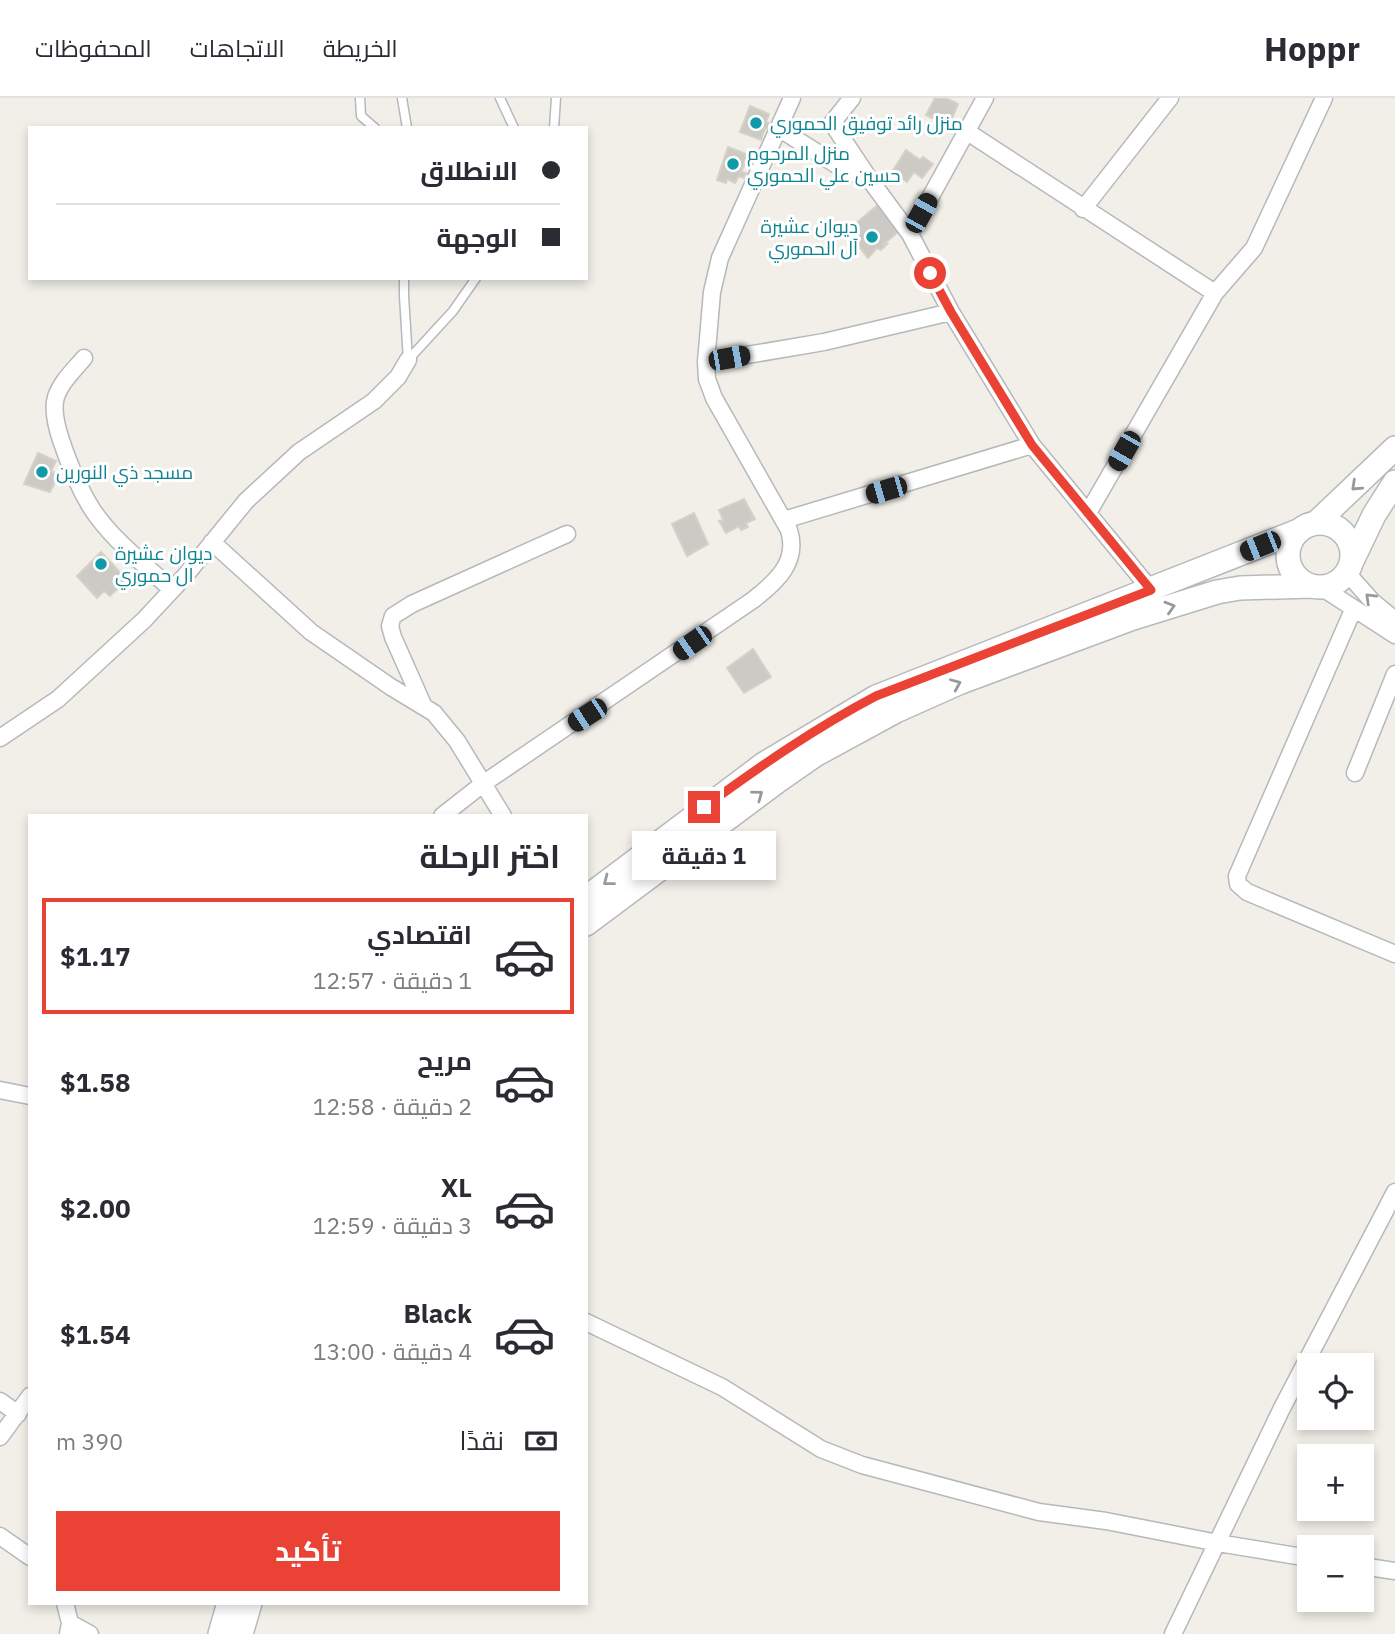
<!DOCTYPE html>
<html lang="ar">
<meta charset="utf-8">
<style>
body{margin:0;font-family:"IBM Plex Sans",Cairo,sans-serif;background:#f7f7f7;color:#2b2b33;direction:rtl;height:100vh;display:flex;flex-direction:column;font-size:26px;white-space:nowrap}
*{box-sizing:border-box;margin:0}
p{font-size:23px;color:#7c7c81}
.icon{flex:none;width:38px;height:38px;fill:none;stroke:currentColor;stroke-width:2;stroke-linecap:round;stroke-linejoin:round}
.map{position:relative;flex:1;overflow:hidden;direction:ltr}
.sheet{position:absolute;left:28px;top:716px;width:560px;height:791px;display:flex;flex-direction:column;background:#fff;border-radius:0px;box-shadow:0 4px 10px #0003;direction:rtl}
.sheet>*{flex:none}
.banner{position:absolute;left:28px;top:28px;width:560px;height:154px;border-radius:0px;box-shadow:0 4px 10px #0003;direction:rtl;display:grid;align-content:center;height:154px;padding:0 28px;background:#fff}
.tools{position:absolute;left:1297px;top:1255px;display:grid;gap:14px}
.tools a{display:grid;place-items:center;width:77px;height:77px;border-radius:0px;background:#fff;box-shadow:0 4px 10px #0003;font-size:35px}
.end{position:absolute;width:32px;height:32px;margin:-16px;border:9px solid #ea4335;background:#fff;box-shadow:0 0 0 4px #fff}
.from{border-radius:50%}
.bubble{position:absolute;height:49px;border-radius:0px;background:#fff;box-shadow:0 4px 10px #0003;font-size:23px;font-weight:700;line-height:49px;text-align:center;direction:rtl}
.car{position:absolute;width:21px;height:42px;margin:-21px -10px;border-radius:9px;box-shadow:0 0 5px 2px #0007;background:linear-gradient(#222 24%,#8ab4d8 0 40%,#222 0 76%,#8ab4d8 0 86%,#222 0)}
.banner b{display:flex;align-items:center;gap:24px;height:66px;font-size:26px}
.banner b+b{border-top:2px solid #e1e1e2}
.banner i{width:18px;height:18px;background:#2b2b33}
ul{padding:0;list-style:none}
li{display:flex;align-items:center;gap:21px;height:116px;margin:0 14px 10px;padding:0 14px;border:4px solid transparent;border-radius:0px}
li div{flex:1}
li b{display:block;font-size:26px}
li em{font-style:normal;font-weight:700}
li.selected{border-color:#ea4335}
li>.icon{width:63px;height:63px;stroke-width:1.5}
h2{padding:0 28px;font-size:32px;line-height:84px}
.pay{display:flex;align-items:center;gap:18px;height:77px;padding:0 28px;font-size:26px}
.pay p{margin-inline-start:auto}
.cta{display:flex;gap:14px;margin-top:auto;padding:14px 28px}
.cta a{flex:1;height:80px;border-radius:0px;background:#ea4335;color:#fff;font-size:28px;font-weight:700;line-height:80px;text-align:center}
header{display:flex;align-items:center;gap:42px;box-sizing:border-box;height:98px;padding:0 35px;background:#fff;border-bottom:2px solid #e1e1e2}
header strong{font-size:33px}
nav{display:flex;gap:38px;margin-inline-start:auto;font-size:24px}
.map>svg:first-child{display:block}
.building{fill:#cccac5;stroke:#d6d1c6;stroke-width:2}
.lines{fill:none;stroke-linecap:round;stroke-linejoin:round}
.service-casing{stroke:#b5b8bc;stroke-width:11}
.minor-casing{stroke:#b5b8bc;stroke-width:19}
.secondary-casing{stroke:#b6babf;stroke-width:26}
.service{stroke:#fff;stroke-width:8}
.minor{stroke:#fff;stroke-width:16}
.secondary{stroke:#fff;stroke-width:23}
.oneway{stroke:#979a9d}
.route{stroke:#ea4335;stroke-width:9}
.culture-dot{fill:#0f9aa8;stroke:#fff;stroke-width:2.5}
.labels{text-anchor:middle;stroke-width:6;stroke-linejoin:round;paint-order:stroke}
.culture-label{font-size:19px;fill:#0d838f;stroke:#fff;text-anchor:start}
</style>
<header>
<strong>Hoppr</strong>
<nav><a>الخريطة</a><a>الاتجاهات</a><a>المحفوظات</a></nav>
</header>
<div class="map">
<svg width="1395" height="1536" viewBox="0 0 1395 1536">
<rect width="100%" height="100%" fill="#f1efe8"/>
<!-- building -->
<path class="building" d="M 935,0 L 946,0 L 958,6 L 949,28 L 926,17 Z
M 750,8 L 769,16 L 766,24 L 771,26 L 769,32 L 765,30 L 761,42 L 740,34 Z
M 728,49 L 749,57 L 741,74 L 746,75 L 744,80 L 739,78 L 735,85 L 727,81 L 726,85 L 717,82 Z
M 906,52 L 920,62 L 923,59 L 933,66 L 922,80 L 914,74 L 907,84 L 892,74 Z
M 879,106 L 899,133 L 884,146 L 887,146 L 881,152 L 877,150 L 868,160 L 847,133 Z
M 38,355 L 56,363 L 51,373 L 59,376 L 50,394 L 24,386 Z
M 744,401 L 755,421 L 746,425 L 748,429 L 741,432 L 739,428 L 726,435 L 719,423 L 723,422 L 719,412 Z
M 694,415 L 708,446 L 687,458 L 672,426 Z
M 101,454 L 127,482 L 110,498 L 104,493 L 97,500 L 77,478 Z
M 753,551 L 771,579 L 744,595 L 727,570 Z"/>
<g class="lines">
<defs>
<path id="service" d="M 360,0 L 361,18 L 375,30
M 402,0 L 407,30
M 500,0 L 514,30
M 554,30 L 556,0
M 404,180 L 404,198 L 408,262
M 408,262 L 453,213 L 476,180"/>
<path id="minor" d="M 852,0 L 832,25 L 870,82
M 780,31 L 843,71 L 870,82 L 910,136 L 951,214 L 1032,347 L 1151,492
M 966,33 L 1215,195
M 1083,111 L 1170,0
M 910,136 L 985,0
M 84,260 C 74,272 61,284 56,299 C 52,312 57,330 61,342 C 69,366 78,389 92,411 C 112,442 146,467 172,492
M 706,264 L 824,244 L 951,214
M 1088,415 L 1215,195 L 1254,150 L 1324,0
M 784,422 L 1032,347
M 212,444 L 311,534 L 391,589 L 434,615 L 457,643 L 503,718
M 1347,475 L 1373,504 L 1395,522
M 1321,489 L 1395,537
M 1353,512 L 1237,778 L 1238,786 L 1247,794 L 1395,856
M 424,609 L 393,539 L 390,528 L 393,518 L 412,506 L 567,436
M 0,640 L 58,601 L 144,522 L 185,478 L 246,403 L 299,354 L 374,303 L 398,279 L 408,262
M 1355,675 L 1395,576
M 442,718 L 484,685 L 753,502 C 776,484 799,464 789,432 L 714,300 L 707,281 L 706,264 L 712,194 L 720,160 L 792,0
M 0,992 L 30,998
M 586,1224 L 722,1289 L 821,1351 L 862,1367 L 1039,1414 L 1106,1423 L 1218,1445 L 1309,1460
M 0,1303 L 18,1316
M 0,1339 L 30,1298
M 0,1438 L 30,1459
M 1362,1468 L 1395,1473
M 65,1505 L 70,1525 L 68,1536
M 70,1525 L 90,1536
M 1173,1536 L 1282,1310 L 1395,1094"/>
<path id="secondary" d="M1288 457a32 32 0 1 1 64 0a32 32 0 1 1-64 0Z
M 1316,425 L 1395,350
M 1352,463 L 1374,417 L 1395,384
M 586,800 L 764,666 L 876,599 L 1298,433
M 586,826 L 779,682 L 815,657 L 896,613 L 961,584 L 1133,520 L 1217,494 L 1240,490 L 1311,488
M 220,1536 L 229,1505
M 241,1536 L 250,1505"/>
</defs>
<!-- service casing -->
<use href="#service" class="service-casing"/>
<!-- minor casing -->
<use href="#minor" class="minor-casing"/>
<!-- secondary casing -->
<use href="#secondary" class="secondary-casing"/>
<!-- service -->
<use href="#service" class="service"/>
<!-- minor -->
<use href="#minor" class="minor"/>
<!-- secondary -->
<use href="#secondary" class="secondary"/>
</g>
<!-- one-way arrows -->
<defs><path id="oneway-chevron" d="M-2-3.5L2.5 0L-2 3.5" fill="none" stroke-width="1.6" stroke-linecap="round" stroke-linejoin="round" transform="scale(1.75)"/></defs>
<g class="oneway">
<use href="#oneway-chevron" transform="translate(1356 388) rotate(137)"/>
<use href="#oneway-chevron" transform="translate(1370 500) rotate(-136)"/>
<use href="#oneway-chevron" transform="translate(1170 509) rotate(-17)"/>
<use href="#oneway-chevron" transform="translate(956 586) rotate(-23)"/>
<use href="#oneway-chevron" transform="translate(758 697) rotate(-37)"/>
<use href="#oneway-chevron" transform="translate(608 783) rotate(142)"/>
</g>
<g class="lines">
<!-- route -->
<path class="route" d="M 704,709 C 759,669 815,630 876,598 L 1151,492 L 1032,347 L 951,214 L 930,175"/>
</g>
<!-- markers -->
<g class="culture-dot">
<circle cx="756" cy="25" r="7"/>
<circle cx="733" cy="66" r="7"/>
<circle cx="872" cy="139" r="7"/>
<circle cx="42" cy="374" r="7"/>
<circle cx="101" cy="466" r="7"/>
</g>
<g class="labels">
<!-- culture labels -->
<g class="culture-label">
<text x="770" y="32">منزل رائد توفيق الحموري</text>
<text x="747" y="62">منزل المرحوم<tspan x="747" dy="22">حسين علي الحموري</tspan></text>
<text x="858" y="135" text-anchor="end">ديوان عشيرة<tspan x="858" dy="22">آل الحموري</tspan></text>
<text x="56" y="381">مسجد ذي النورين</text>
<text x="115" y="462">ديوان عشيرة<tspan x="115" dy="22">ال حموري</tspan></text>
</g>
</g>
</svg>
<div class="tools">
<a><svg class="icon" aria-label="locate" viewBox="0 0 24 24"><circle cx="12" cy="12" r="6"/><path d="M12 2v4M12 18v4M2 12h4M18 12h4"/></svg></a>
<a>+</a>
<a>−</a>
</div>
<i class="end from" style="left:930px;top:175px"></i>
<i class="end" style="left:704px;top:709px"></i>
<div class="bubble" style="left:632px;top:733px;width:144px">1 دقيقة</div>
<i class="car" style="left:921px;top:115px;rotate:29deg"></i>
<i class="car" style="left:729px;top:260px;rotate:80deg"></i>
<i class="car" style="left:1124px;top:353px;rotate:210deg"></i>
<i class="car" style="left:886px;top:392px;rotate:254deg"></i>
<i class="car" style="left:1260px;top:448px;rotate:248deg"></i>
<i class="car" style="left:692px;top:545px;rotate:235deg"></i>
<i class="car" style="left:587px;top:617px;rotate:237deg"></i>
<div class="banner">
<b><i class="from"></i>الانطلاق</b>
<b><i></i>الوجهة</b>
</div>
<section class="sheet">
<h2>اختر الرحلة</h2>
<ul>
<li class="selected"><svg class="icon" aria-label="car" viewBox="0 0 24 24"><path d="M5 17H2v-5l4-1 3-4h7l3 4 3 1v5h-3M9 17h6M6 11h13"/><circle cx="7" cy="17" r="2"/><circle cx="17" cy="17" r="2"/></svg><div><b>اقتصادي</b><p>1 دقيقة · 12:57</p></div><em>$1.17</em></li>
<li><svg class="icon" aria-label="car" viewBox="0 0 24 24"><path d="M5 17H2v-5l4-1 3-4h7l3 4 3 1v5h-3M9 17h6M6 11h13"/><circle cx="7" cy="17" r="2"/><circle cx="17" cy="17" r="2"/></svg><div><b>مريح</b><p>2 دقيقة · 12:58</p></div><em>$1.58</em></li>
<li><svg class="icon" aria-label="car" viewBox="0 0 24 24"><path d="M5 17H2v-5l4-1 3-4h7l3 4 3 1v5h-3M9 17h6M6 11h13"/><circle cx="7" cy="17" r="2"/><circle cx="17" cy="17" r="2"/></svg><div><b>XL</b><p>3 دقيقة · 12:59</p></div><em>$2.00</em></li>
<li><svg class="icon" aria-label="car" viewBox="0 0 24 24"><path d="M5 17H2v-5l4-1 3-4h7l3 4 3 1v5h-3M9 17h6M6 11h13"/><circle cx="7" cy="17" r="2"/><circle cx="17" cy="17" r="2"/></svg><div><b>Black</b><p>4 دقيقة · 13:00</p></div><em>$1.54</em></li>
</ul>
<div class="pay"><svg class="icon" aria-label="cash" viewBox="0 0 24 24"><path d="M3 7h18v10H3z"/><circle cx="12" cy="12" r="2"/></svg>نقدًا<p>390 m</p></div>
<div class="cta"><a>تأكيد</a></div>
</section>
</div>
